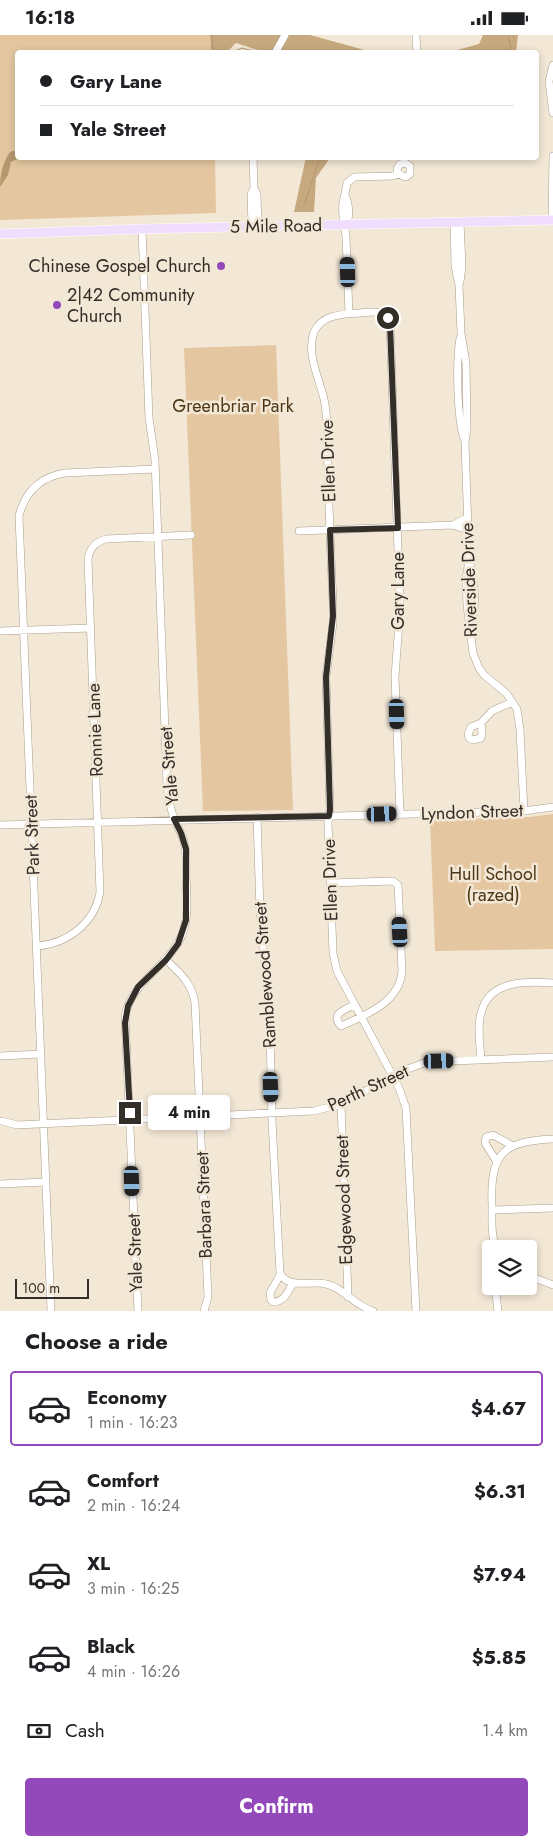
<!DOCTYPE html>
<meta charset="utf-8">
<style>
body{margin:0;font-family:Jost,sans-serif;background:#f2f2f2;color:#202124;height:100vh;display:flex;flex-direction:column;font-size:19px;white-space:nowrap}
*{box-sizing:border-box;margin:0}
p{font-size:16px;color:#757577}
.icon{flex:none;width:28px;height:28px;fill:none;stroke:currentColor;stroke-width:2;stroke-linecap:round;stroke-linejoin:round}
.map{position:relative;height:1276px;overflow:hidden}
.drawer{display:flex;flex-direction:column;background:#fff;flex:1}
.drawer>*{flex:none}
.guide{position:absolute;left:15px;top:15px;width:524px;height:110px;border-radius:5px;box-shadow:0 2px 8px #0003;display:grid;align-content:center;height:110px;padding:0 25px;background:#fff}
.controls{position:absolute;left:482px;top:1205px;display:grid;gap:10px}
.controls a{display:grid;place-items:center;width:55px;height:55px;border-radius:5px;background:#fff;box-shadow:0 2px 8px #0003;font-size:25px}
.scale{position:absolute;left:15px;bottom:12px;width:74px;box-sizing:border-box;padding-left:5px;border:2px solid #332e28;border-top:0;font-size:14px;line-height:18px;white-space:nowrap;color:#332e28;-webkit-text-stroke:4px #f3e7d6;paint-order:stroke}
.end{position:absolute;width:22px;height:22px;margin:-11px;border:6px solid #332e28;background:#fff;box-shadow:0 0 0 2px #fff}
.from{border-radius:50%}
.bubble{position:absolute;height:35px;border-radius:5px;background:#fff;box-shadow:0 2px 8px #0003;font-size:16px;font-weight:700;line-height:35px;text-align:center}
.car{position:absolute;width:15px;height:30px;margin:-15px -8px;border-radius:6px;box-shadow:0 0 4px 1px #0007;background:linear-gradient(#222 24%,#8ab4d8 0 40%,#222 0 76%,#8ab4d8 0 86%,#222 0)}
.guide b{display:flex;align-items:center;gap:18px;height:48px;font-size:19px}
.guide b+b{border-top:1px solid #e0e0e0}
.guide i{width:12px;height:12px;background:#202124}
ul{padding:0;list-style:none}
li{display:flex;align-items:center;gap:15px;height:75px;margin:0 10px 8px;padding:0 15px;border:2px solid transparent;border-radius:5px}
li div{flex:1}
li b{display:block;font-size:19px}
li em{font-style:normal;font-weight:700}
li.active{border-color:#9449bb}
li>.icon{width:45px;height:45px;stroke-width:1.5}
h2{padding:0 25px;font-size:22px;line-height:60px}
.pay{display:flex;align-items:center;gap:12px;height:55px;padding:0 25px;font-size:19px}
.pay p{margin-inline-start:auto}
.primary-button{display:flex;gap:10px;margin-top:auto;padding:10px 25px}
.primary-button a{flex:1;height:58px;border-radius:5px;background:#9449bb;color:#fff;font-size:20px;font-weight:700;line-height:58px;text-align:center}
.status{display:flex;justify-content:space-between;align-items:center;height:35px;padding:0 25px;background:#fff;direction:ltr}
.status svg{height:14px;fill:currentColor}
.map>svg:first-child{display:block}
.green{fill:#e4c7a0}
.forest{fill:#c7a97f}
.water{fill:#b5986e}
.lines{fill:none;stroke-linecap:round;stroke-linejoin:round}
.stream{stroke:#b5986e;stroke-width:1}
.minor-casing{stroke:#aa9e8e;stroke-width:8}
.major-casing{stroke:#fff;stroke-width:10}
.minor{stroke:#fff;stroke-width:7}
.major{stroke:#f1ddfd;stroke-width:9}
.route{stroke:#332e28;stroke-width:6}
.poi-dot{fill:#9449bb;stroke:#f3e7d6;stroke-width:2}
.labels{text-anchor:middle;stroke-width:5;stroke-linejoin:round;paint-order:stroke}
.street-label{font-size:18px;fill:#332e28;stroke:#f3e7d6}
.poi-label{font-size:18px;fill:#332e28;stroke:#f3e7d6;text-anchor:end}
.park-label{font-size:18px;fill:#4c3614;stroke:#f3e7d6}
</style>
<div class="status"><b>16:18</b><svg viewBox="0 0 49 12"><path d="M0 12V9h3v3zM5 12V6h3v6zM10 12V3h3v9zM15 12V0h3v12zM26 1h20v11H26zM47 4h2v5h-2z"/></svg></div>
<div class="map">
<svg width="553" height="1276" viewBox="0 0 553 1276">
<rect width="100%" height="100%" fill="#f3e7d6"/>
<!-- green -->
<path class="green" d="M 0,0 L 210,0 L 211,17 L 18,18 L 18,122 L 215,123 L 216,178 L 0,185 Z
M 276,310 L 293,775 L 203,776 L 184,313 Z
M 553,779 L 553,914 L 435,916 L 430,785 L 529,782 Z"/>
<!-- forest -->
<path class="forest" d="M 210,0 L 310,0 L 372,17 L 264,17 L 236,8 L 227,17 L 211,17 Z
M 483,0 L 518,0 L 516,17 L 450,17 L 479,9 Z
M 306,122 L 330,123 L 316,143 L 314,177 L 294,177 Z"/>
<!-- water -->
<path class="water" d="M 17,115 L 19,123 L 11,127 L 8,140 L 0,152 C 0,141 3,126 10,117 Z"/>
<g class="lines">
<!-- stream -->
<path class="stream" d="M 212,0 L 213,18
M 229,18 L 242,13 L 249,15 L 272,17
M 503,18 L 511,13 L 508,0
M 304,171 L 320,122"/>
<defs>
<path id="minor" d="M 416,0 L 417,18
M 275,18 L 285,0
M 553,30 L 549,46 L 553,78
M 253,122 L 254,153
M 552,185 L 553,121
M 454,187 L 455,231 L 459,250 L 461,298 L 466,328 L 467,394 L 465,407 L 469,525 L 466,544 L 467,570 L 473,618 L 479,633 L 484,640 L 506,658 L 517,674 L 520,695 L 524,776
M 345,190 C 351,182 349,170 346,162
M 252,192 L 251,159 L 254,153 L 257,159 L 258,191
M 460,247 L 462,231 L 460,187
M 349,278 L 346,201 C 345,191 341,179 343,168 C 344,162 346,156 347,148 L 354,142 L 393,141 L 398,139 L 406,142 L 410,139 L 410,131 L 405,128 L 400,129 L 397,134 L 398,139
M 460,303 C 456,326 457,382 464,404
M 467,483 L 453,490 L 467,495
M 299,496 L 453,490
M 470,528 C 475,549 476,573 472,594
M 0,596 L 91,593
M 481,688 L 482,699 L 481,703 L 473,705 L 469,703 L 468,699 L 471,692 L 481,688 L 492,676 L 512,667
M 400,779 L 395,642 L 400,573 L 390,287 C 384,274 372,277 360,278 C 343,279 322,279 314,297 C 306,318 319,343 324,364 C 329,387 327,412 328,436 C 329,480 331,524 333,568 L 333,588 L 326,642 L 330,775 L 328,787 L 333,918 L 337,936 L 399,1053 L 406,1073 L 416,1276
M 257,782 L 260,875 L 270,996 L 272,1086 L 280,1238 C 288,1255 311,1245 326,1249 C 344,1253 355,1271 373,1276
M 0,790 L 524,776 L 553,772
M 330,848 L 393,846 L 398,850 L 402,936 C 400,967 366,980 341,991 C 330,979 344,975 354,970
M 37,911 C 67,909 95,888 100,857 L 88,524 C 90,513 95,507 106,504 L 191,500
M 166,925 C 180,938 192,948 195,968 L 208,1262 L 204,1276
M 0,1021 L 41,1019
M 481,1024 C 480,1010 477,992 481,978 C 489,945 526,946 553,948
M 341,1069 L 348,1262
M 2,1086 L 17,1090 L 314,1076 L 341,1069 L 402,1036 L 427,1027 L 553,1022
M 497,1127 L 485,1108 L 486,1102 L 493,1100 L 513,1111
M 0,1149 L 46,1147
M 492,1175 L 553,1173
M 496,1214 C 491,1200 492,1186 492,1171 C 490,1120 501,1106 553,1104
M 280,1240 L 270,1258 L 271,1265 L 273,1267 C 284,1267 288,1257 293,1248
M 529,1241 L 553,1250
M 497,1251 L 496,1260 L 498,1276
M 51,1276 L 19,481 C 25,457 40,442 65,438 L 155,434
M 138,1276 L 125,981 C 131,949 162,935 178,908 C 190,888 187,864 186,841 C 186,830 187,818 184,807 C 182,799 178,793 175,786 C 170,774 168,761 167,749 L 155,425 L 149,383 L 142,194"/>
<path id="major" d="M 0,199 L 142,194 L 553,185"/>
</defs>
<!-- minor casing -->
<use href="#minor" class="minor-casing"/>
<!-- major casing -->
<use href="#major" class="major-casing"/>
<!-- minor -->
<use href="#minor" class="minor"/>
<!-- major -->
<use href="#major" class="major"/>
</g>
<g class="lines">
<!-- route -->
<path class="route" d="M 130,1078 L 125,988 L 128,971 L 138,952 L 166,925 L 178,909 L 186,885 L 186,814 L 181,798 L 174,784 L 329,781 L 330,775 L 326,642 L 333,581 L 330,495 L 398,493 L 390,290 L 388,283"/>
</g>
<!-- markers -->
<g class="poi-dot">
<circle cx="221" cy="231" r="5"/>
<circle cx="57" cy="270" r="5"/>
</g>
<g class="labels">
<!-- street labels -->
<g class="street-label">
<text transform="translate(276 191) rotate(-1)" y="6">5 Mile Road</text>
<text transform="translate(328 426) rotate(-92)" y="6">Ellen Drive</text>
<text transform="translate(469 545) rotate(-92)" y="6">Riverside Drive</text>
<text transform="translate(398 556) rotate(-90)" y="6">Gary Lane</text>
<text transform="translate(95 695) rotate(-92)" y="6">Ronnie Lane</text>
<text transform="translate(169 731) rotate(-95)" y="6">Yale Street</text>
<text transform="translate(472 777) rotate(-2)" y="6">Lyndon Street</text>
<text transform="translate(32 800) rotate(-92)" y="6">Park Street</text>
<text transform="translate(330 845) rotate(-92)" y="6">Ellen Drive</text>
<text transform="translate(265 940) rotate(-94)" y="6">Ramblewood Street</text>
<text transform="translate(368 1053) rotate(-25)" y="6">Perth Street</text>
<text transform="translate(344 1165) rotate(-92)" y="6">Edgewood Street</text>
<text transform="translate(204 1170) rotate(-92)" y="6">Barbara Street</text>
<text transform="translate(135 1218) rotate(-92)" y="6">Yale Street</text>
</g>
<!-- poi labels -->
<g class="poi-label">
<text x="211" y="237">Chinese Gospel Church</text>
<text x="67" y="266" text-anchor="start">2|42 Community<tspan x="67" dy="21">Church</tspan></text>
</g>
<!-- park labels -->
<g class="park-label">
<text x="233" y="377">Greenbriar Park</text>
<text x="493" y="845">Hull School<tspan x="493" dy="21">(razed)</tspan></text>
</g>
</g>
</svg>
<div class="controls">
<a><svg class="icon" aria-label="layers" viewBox="0 0 24 24"><path d="M12 4l9 5-9 5-9-5zM3 14l9 5 9-5"/></svg></a>
</div>
<div class="scale">100 m</div>
<i class="end from" style="left:388px;top:283px"></i>
<i class="end" style="left:130px;top:1078px"></i>
<div class="bubble" style="left:148px;top:1060px;width:82px">4 min</div>
<i class="car" style="left:348px;top:237px;rotate:358deg"></i>
<i class="car" style="left:397px;top:679px;rotate:178deg"></i>
<i class="car" style="left:382px;top:779px;rotate:88deg"></i>
<i class="car" style="left:400px;top:897px;rotate:357deg"></i>
<i class="car" style="left:439px;top:1026px;rotate:88deg"></i>
<i class="car" style="left:271px;top:1052px;rotate:178deg"></i>
<i class="car" style="left:132px;top:1146px;rotate:178deg"></i>
<div class="guide">
<b><i class="from"></i>Gary Lane</b>
<b><i></i>Yale Street</b>
</div>
</div>
<section class="drawer">
<h2>Choose a ride</h2>
<ul>
<li class="active"><svg class="icon" aria-label="car" viewBox="0 0 24 24"><path d="M5 17H2v-5l4-1 3-4h7l3 4 3 1v5h-3M9 17h6M6 11h13"/><circle cx="7" cy="17" r="2"/><circle cx="17" cy="17" r="2"/></svg><div><b>Economy</b><p>1 min · 16:23</p></div><em>$4.67</em></li>
<li><svg class="icon" aria-label="car" viewBox="0 0 24 24"><path d="M5 17H2v-5l4-1 3-4h7l3 4 3 1v5h-3M9 17h6M6 11h13"/><circle cx="7" cy="17" r="2"/><circle cx="17" cy="17" r="2"/></svg><div><b>Comfort</b><p>2 min · 16:24</p></div><em>$6.31</em></li>
<li><svg class="icon" aria-label="car" viewBox="0 0 24 24"><path d="M5 17H2v-5l4-1 3-4h7l3 4 3 1v5h-3M9 17h6M6 11h13"/><circle cx="7" cy="17" r="2"/><circle cx="17" cy="17" r="2"/></svg><div><b>XL</b><p>3 min · 16:25</p></div><em>$7.94</em></li>
<li><svg class="icon" aria-label="car" viewBox="0 0 24 24"><path d="M5 17H2v-5l4-1 3-4h7l3 4 3 1v5h-3M9 17h6M6 11h13"/><circle cx="7" cy="17" r="2"/><circle cx="17" cy="17" r="2"/></svg><div><b>Black</b><p>4 min · 16:26</p></div><em>$5.85</em></li>
</ul>
<div class="pay"><svg class="icon" aria-label="cash" viewBox="0 0 24 24"><path d="M3 7h18v10H3z"/><circle cx="12" cy="12" r="2"/></svg>Cash<p>1.4 km</p></div>
<div class="primary-button"><a>Confirm</a></div>
</section>
